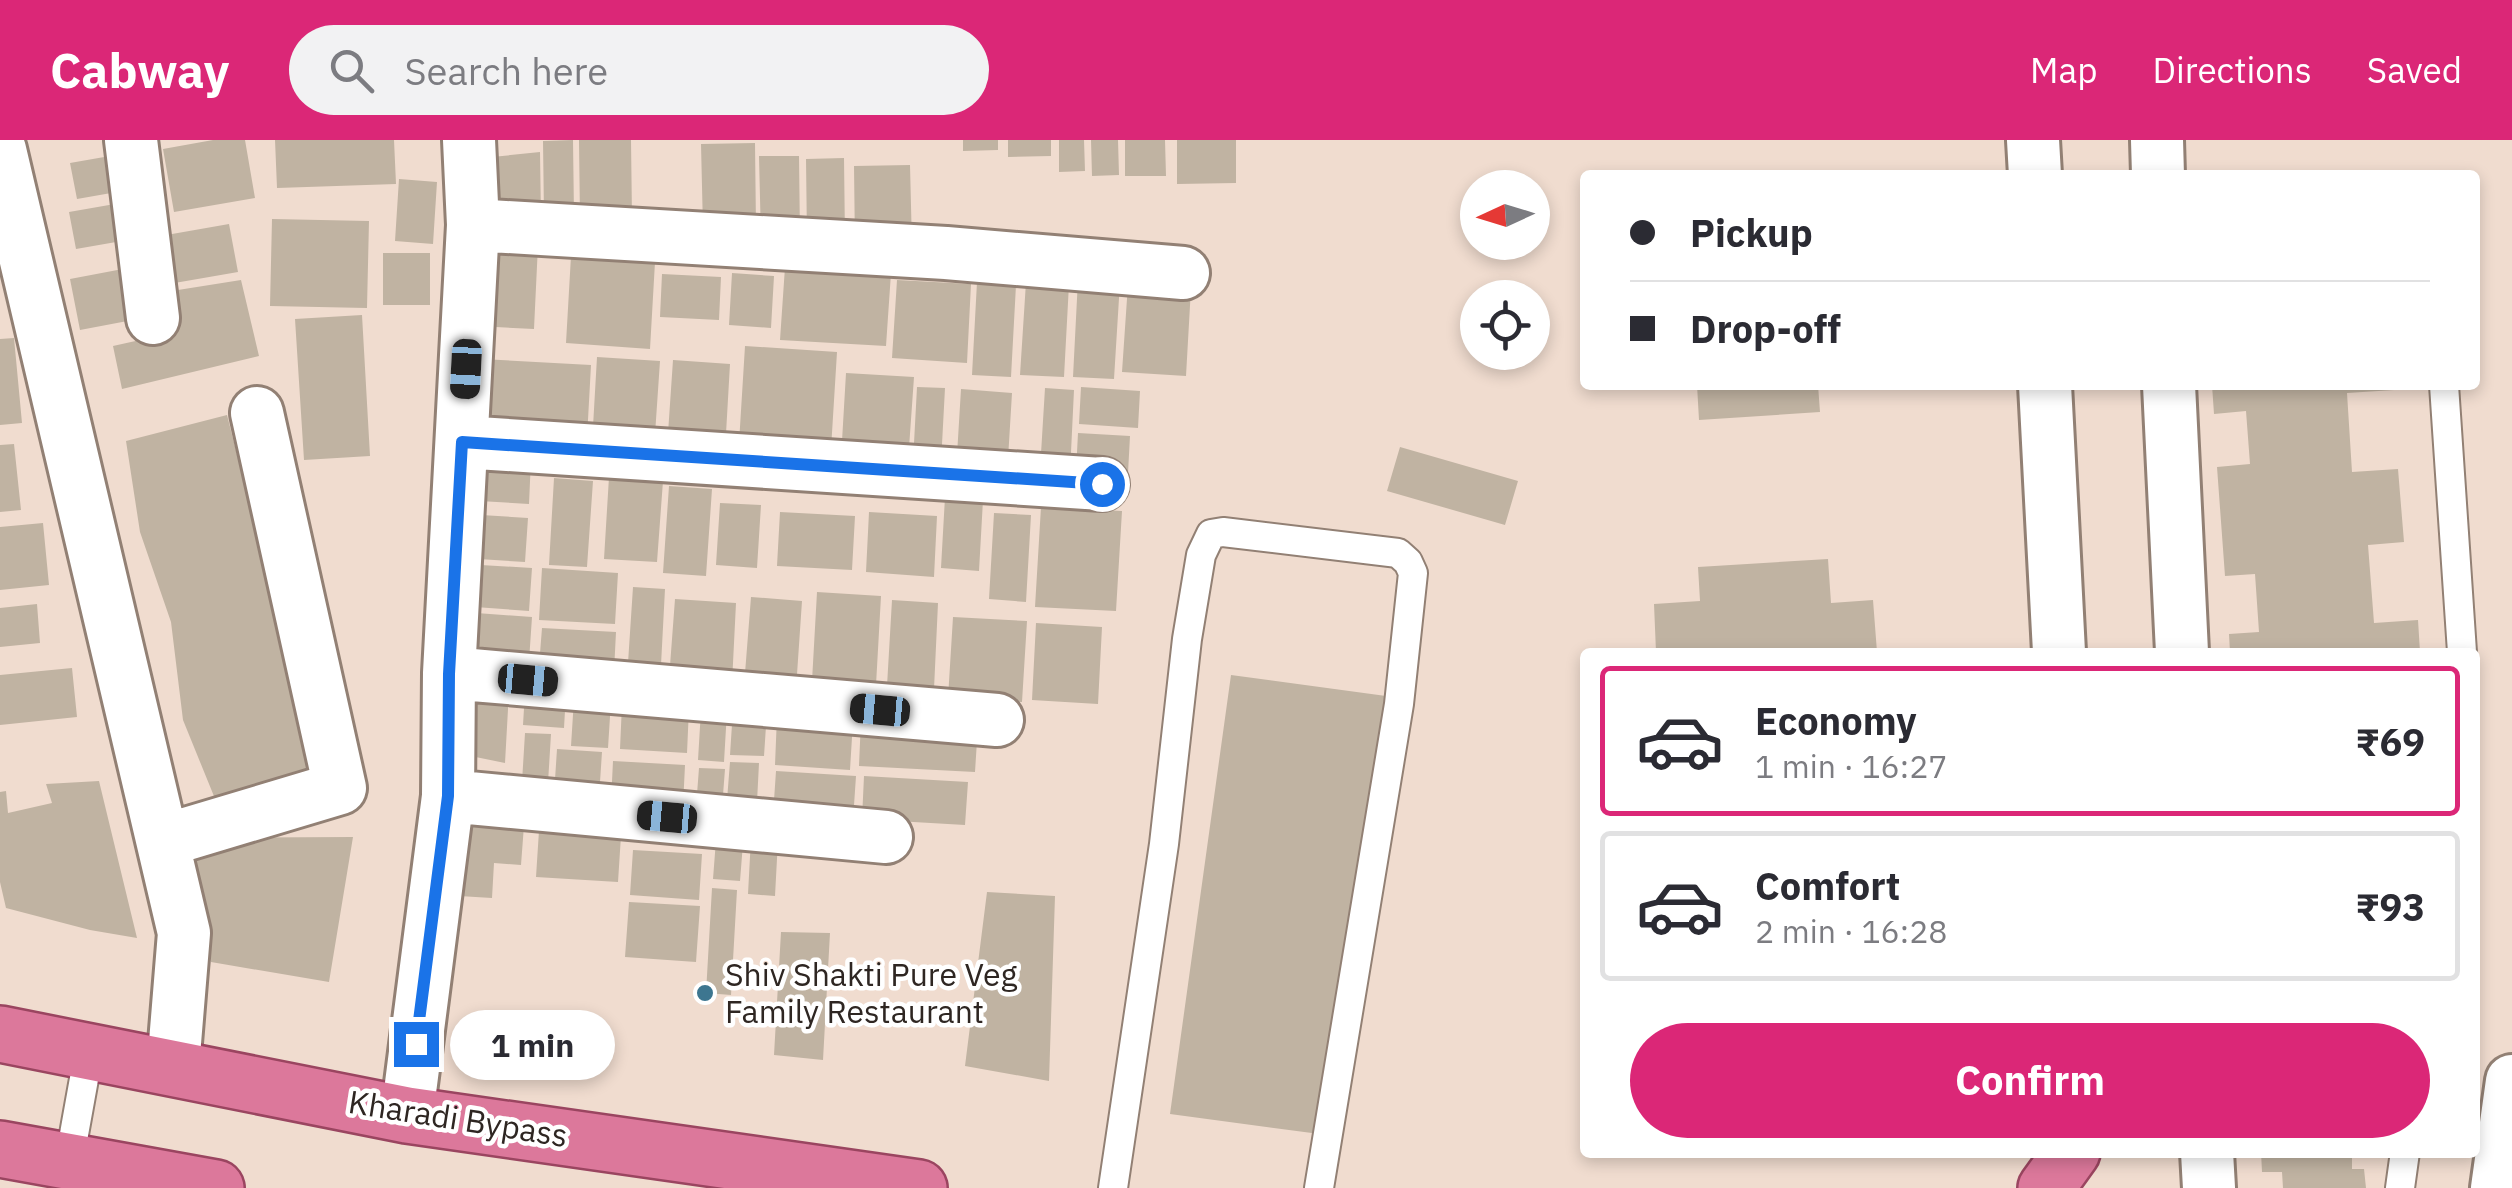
<!DOCTYPE html>
<meta charset="utf-8">
<style>
body{margin:0;font-family:"IBM Plex Sans",sans-serif;background:#f2f2f3;color:#2b2b33;height:100vh;display:flex;flex-direction:column;font-size:38px;white-space:nowrap}
*{box-sizing:border-box;margin:0}
p{font-size:32px;color:#7c7c81}
.icon{flex:none;width:55px;height:55px;fill:none;stroke:currentColor;stroke-width:2;stroke-linecap:round;stroke-linejoin:round}
.map{position:relative;flex:1;overflow:hidden}
.drawer{position:absolute;left:1580px;top:508px;width:900px;height:510px;display:flex;flex-direction:column;background:#fff;border-radius:10px;box-shadow:0 5px 15px #0003}
.drawer>*{flex:none}
.top-card{position:absolute;left:1580px;top:30px;width:900px;height:220px;border-radius:10px;box-shadow:0 5px 15px #0003;display:grid;align-content:center;height:220px;padding:0 50px;background:#fff}
.needle{width:65px;rotate:266deg}
.controls{position:absolute;left:1460px;top:30px;display:grid;gap:20px}
.controls a{display:grid;place-items:center;width:90px;height:90px;border-radius:50%;background:#fff;box-shadow:0 5px 15px #0003;font-size:50px}
.end{position:absolute;width:45px;height:45px;margin:-22px;border:12px solid #1a73e8;background:#fff;box-shadow:0 0 0 5px #fff}
.from{border-radius:50%}
.bubble{position:absolute;height:70px;border-radius:35px;background:#fff;box-shadow:0 5px 15px #0003;font-size:32px;font-weight:800;line-height:70px;text-align:center}
.car{position:absolute;width:30px;height:60px;margin:-30px -15px;border-radius:12px;box-shadow:0 0 8px 2px #0007;background:linear-gradient(#222 24%,#8ab4d8 0 40%,#222 0 76%,#8ab4d8 0 86%,#222 0)}
.top-card b{display:flex;align-items:center;gap:35px;height:95px;font-size:38px}
.top-card b+b{border-top:2px solid #e1e1e2}
.top-card i{width:25px;height:25px;background:#2b2b33}
ul{padding:18px 0 0;list-style:none}
li{display:flex;align-items:center;gap:30px;height:150px;margin:0 20px 15px;padding:0 30px;border:5px solid #e1e1e2;border-radius:10px}
li div{flex:1}
li b{display:block;font-size:38px}
li em{font-style:normal;font-weight:800}
li.current{border-color:#db2777}
li>.icon{width:90px;height:90px;stroke-width:1.5}
.action{display:flex;gap:20px;margin-top:auto;padding:20px 50px}
.action a{flex:1;height:115px;border-radius:60px;background:#db2777;color:#fff;font-size:40px;font-weight:800;line-height:115px;text-align:center}
header{display:flex;align-items:center;gap:60px;box-sizing:border-box;height:140px;padding:0 50px;background:#db2777;color:#fff}
header strong{font-size:48px}
nav{display:flex;gap:55px;margin-inline-start:auto;font-size:35px}
.search{width:700px;height:90px;background:#f2f2f3;display:flex;align-items:center;gap:25px;box-sizing:border-box;padding:0 35px;border-radius:55px;color:#7c7c81;font-size:38px}
.map>svg:first-child{display:block}
.building{fill:#c0b3a2}
.lines{fill:none;stroke-linecap:round;stroke-linejoin:round}
.service-casing{stroke:#928074;stroke-width:32}
.minor-casing{stroke:#928074;stroke-width:58}
.trunk-casing{stroke:#9a4560;stroke-width:60}
.service{stroke:#fff;stroke-width:28}
.minor{stroke:#fff;stroke-width:52}
.trunk{stroke:#dc789b;stroke-width:55}
.route{stroke:#1a73e8;stroke-width:12}
.poi-dot{fill:#3d7690;stroke:#fff;stroke-width:4}
.labels{text-anchor:middle;stroke-width:9;stroke-linejoin:round;paint-order:stroke}
.poi-label{font-size:32px;fill:#2e2622;stroke:#fff;text-anchor:start}
.street-label{font-size:32px;fill:#2e2622;stroke:#fff}
</style>
<header>
<strong>Cabway</strong>
<div class="search"><svg class="icon" aria-label="search" viewBox="0 0 24 24"><circle cx="10" cy="10" r="6"/><path d="M15 15l6 6"/></svg>Search here</div>
<nav><a>Map</a><a>Directions</a><a>Saved</a></nav>
</header>
<div class="map">
<svg width="2512" height="1048" viewBox="0 0 2512 1048">
<rect width="100%" height="100%" fill="#f0dccf"/>
<!-- building -->
<path class="building" d="M 213,0 L 245,0 L 255,58 L 174,72 L 163,9 Z
M 275,0 L 394,0 L 396,44 L 277,48 Z
M 573,0 L 574,76 L 544,76 L 543,1 Z
M 579,0 L 631,0 L 632,78 L 580,79 Z
M 963,0 L 998,0 L 998,10 L 963,11 Z
M 1008,0 L 1051,0 L 1051,16 L 1008,17 Z
M 1059,0 L 1084,0 L 1085,31 L 1059,32 Z
M 1091,0 L 1118,0 L 1119,35 L 1092,36 Z
M 1125,0 L 1165,0 L 1166,36 L 1125,36 Z
M 1177,0 L 1236,0 L 1236,43 L 1177,44 Z
M 755,3 L 756,88 L 703,89 L 701,4 Z
M 540,12 L 541,80 L 497,73 L 492,17 Z
M 127,13 L 134,49 L 77,59 L 70,23 Z
M 759,16 L 799,16 L 800,98 L 761,100 Z
M 844,18 L 845,100 L 807,100 L 806,19 Z
M 910,25 L 912,106 L 855,108 L 854,26 Z
M 399,39 L 437,42 L 433,104 L 395,101 Z
M 132,61 L 139,98 L 76,109 L 69,72 Z
M 272,79 L 369,81 L 367,168 L 270,166 Z
M 229,84 L 238,132 L 163,145 L 155,97 Z
M 481,101 L 538,105 L 534,189 L 477,186 Z
M 383,113 L 430,113 L 430,165 L 383,165 Z
M 571,116 L 655,122 L 650,209 L 566,203 Z
M 785,127 L 891,133 L 886,206 L 780,200 Z
M 128,128 L 138,179 L 80,190 L 70,139 Z
M 732,133 L 774,136 L 771,188 L 729,185 Z
M 662,134 L 721,137 L 719,180 L 660,177 Z
M 1078,139 L 1120,142 L 1114,239 L 1073,237 Z
M 241,140 L 259,216 L 122,249 L 113,206 L 167,194 L 159,153 Z
M 897,140 L 971,144 L 967,223 L 892,218 Z
M 977,142 L 1016,145 L 1011,237 L 972,235 Z
M 1026,142 L 1069,144 L 1064,237 L 1020,235 Z
M 1128,144 L 1191,148 L 1186,236 L 1122,232 Z
M 362,175 L 370,316 L 304,320 L 295,179 Z
M 14,198 L 22,283 L 0,285 L 0,199 Z
M 745,206 L 837,212 L 831,309 L 739,303 Z
M 597,217 L 660,221 L 654,309 L 592,304 Z
M 482,219 L 591,225 L 587,298 L 478,291 Z
M 673,220 L 730,224 L 725,311 L 667,308 Z
M 846,233 L 914,237 L 908,322 L 841,318 Z
M 1697,245 L 1818,245 L 1820,272 L 1699,280 Z
M 2212,245 L 2394,245 L 2394,250 L 2347,253 L 2352,332 L 2398,329 L 2404,402 L 2368,405 L 2374,483 L 2418,480 L 2420,512 L 2230,512 L 2229,494 L 2259,492 L 2255,434 L 2225,436 L 2217,327 L 2250,324 L 2246,271 L 2214,274 Z
M 917,247 L 945,248 L 941,323 L 913,322 Z
M 1081,247 L 1140,251 L 1138,288 L 1079,284 Z
M 1045,248 L 1074,250 L 1070,333 L 1040,330 Z
M 961,249 L 1012,253 L 1008,319 L 957,315 Z
M 227,275 L 321,645 L 220,671 L 183,580 L 171,482 L 140,392 L 126,301 Z
M 1078,293 L 1130,296 L 1128,333 L 1076,331 Z
M 14,304 L 21,370 L 0,372 L 0,305 Z
M 1400,307 L 1518,341 L 1505,385 L 1387,351 Z
M 465,314 L 531,319 L 529,364 L 462,360 Z
M 609,337 L 663,341 L 657,422 L 604,419 Z
M 554,338 L 593,341 L 587,427 L 549,425 Z
M 669,346 L 712,349 L 706,436 L 663,433 Z
M 945,357 L 983,360 L 979,431 L 941,428 Z
M 720,363 L 761,365 L 757,428 L 716,425 Z
M 1041,367 L 1122,371 L 1116,471 L 1035,467 Z
M 780,372 L 855,376 L 852,430 L 777,426 Z
M 869,372 L 937,376 L 934,437 L 866,432 Z
M 994,373 L 1031,375 L 1026,462 L 989,459 Z
M 465,374 L 528,378 L 525,422 L 463,418 Z
M 43,383 L 49,445 L 0,450 L 0,387 Z
M 1828,419 L 1831,463 L 1873,460 L 1877,512 L 1656,512 L 1654,464 L 1700,461 L 1698,427 Z
M 464,424 L 532,428 L 529,471 L 461,466 Z
M 542,428 L 618,433 L 615,484 L 539,480 Z
M 633,447 L 665,449 L 661,525 L 628,523 Z
M 817,452 L 881,456 L 876,545 L 812,541 Z
M 751,457 L 802,461 L 796,549 L 744,546 Z
M 675,459 L 736,463 L 732,543 L 669,539 Z
M 892,460 L 938,463 L 934,549 L 887,546 Z
M 37,464 L 40,503 L 0,507 L 0,468 Z
M 463,472 L 532,477 L 529,521 L 460,517 Z
M 953,477 L 1027,481 L 1022,562 L 948,558 Z
M 1036,483 L 1102,487 L 1098,564 L 1032,560 Z
M 542,488 L 616,492 L 614,531 L 539,526 Z
M 72,528 L 77,577 L 0,585 L 0,535 Z
M 1231,535 L 1386,556 L 1327,995 L 1170,974 Z
M 453,548 L 509,551 L 505,623 L 456,613 Z
M 525,551 L 566,553 L 564,588 L 523,585 Z
M 574,559 L 611,561 L 608,608 L 571,606 Z
M 622,564 L 689,568 L 687,613 L 620,609 Z
M 733,569 L 767,571 L 764,616 L 730,615 Z
M 701,570 L 727,571 L 724,622 L 698,620 Z
M 777,576 L 853,581 L 850,630 L 775,625 Z
M 861,579 L 978,585 L 975,632 L 859,626 Z
M 525,593 L 551,594 L 548,643 L 522,642 Z
M 557,609 L 602,612 L 599,657 L 554,655 Z
M 613,621 L 685,625 L 683,666 L 611,662 Z
M 730,622 L 759,623 L 757,662 L 727,660 Z
M 699,628 L 725,629 L 722,668 L 696,667 Z
M 776,631 L 856,636 L 853,680 L 773,675 Z
M 864,636 L 968,642 L 965,685 L 862,679 Z
M 99,641 L 137,798 L 90,790 L 6,768 L 0,742 L 0,652 L 6,651 L 8,673 L 52,663 L 46,644 Z
M 465,667 L 525,672 L 521,725 L 494,723 L 492,758 L 459,756 Z
M 540,675 L 622,680 L 618,742 L 536,737 Z
M 353,697 L 329,842 L 211,822 L 187,698 Z
M 751,698 L 778,700 L 775,756 L 748,754 Z
M 716,700 L 743,703 L 740,741 L 713,739 Z
M 633,710 L 702,714 L 699,760 L 630,755 Z
M 712,748 L 737,750 L 731,855 L 706,853 Z
M 987,752 L 1055,756 L 1049,941 L 965,926 Z
M 629,762 L 700,766 L 696,822 L 625,817 Z
M 781,792 L 830,793 L 823,920 L 774,915 Z
M 2261,1012 L 2352,1012 L 2352,1029 L 2364,1029 L 2366,1048 L 2283,1048 L 2282,1032 L 2262,1032 Z"/>
<g class="lines">
<defs>
<path id="service" d="M 2444,245 L 2462,512
M 70,1032 L 69,1022 L 89,911
M 1113,1048 L 1164,704 L 1187,499 L 1201,415 L 1211,394 L 1223,392 L 1398,413 L 1408,422 L 1413,433 L 1399,564 L 1319,1048
M 2400,1048 L 2405,1012"/>
<path id="minor" d="M 131,0 L 153,178
M 2033,0 L 2035,35
M 2157,0 L 2158,35
M 0,10 L 184,793 L 173,927
M 473,85 L 946,113 L 1183,133
M 2045,245 L 2059,512
M 2169,245 L 2182,512
M 462,302 L 1102,344
M 449,533 L 997,580
M 448,656 L 886,697
M 163,701 L 340,648 L 257,273
M 407,975 L 448,656 L 449,533 L 473,85 L 469,0
M 2207,1012 L 2209,1048
M 2497,1048 L 2512,941"/>
<path id="trunk" d="M 0,894 L 407,975 L 919,1048
M 0,1009 L 216,1048
M 2046,1048 L 2072,1012"/>
</defs>
<!-- service casing -->
<use href="#service" class="service-casing"/>
<!-- minor casing -->
<use href="#minor" class="minor-casing"/>
<!-- trunk casing -->
<use href="#trunk" class="trunk-casing"/>
<!-- service -->
<use href="#service" class="service"/>
<!-- minor -->
<use href="#minor" class="minor"/>
<!-- trunk -->
<use href="#trunk" class="trunk"/>
</g>
<g class="lines">
<!-- route -->
<path class="route" d="M 416,904 L 448,656 L 449,534 L 462,302 L 1102,344"/>
</g>
<!-- markers -->
<circle class="poi-dot" cx="705" cy="853" r="10"/>
<g class="labels">
<!-- poi labels -->
<g class="poi-label">
<text x="725" y="846">Shiv Shakti Pure Veg<tspan x="725" dy="37">Family Restaurant</tspan></text>
</g>
<!-- street labels -->
<g class="street-label">
<text transform="translate(458 979) rotate(9)" y="11">Kharadi Bypass</text>
</g>
</g>
</svg>
<div class="controls">
<a><svg class="needle" viewBox="-14 -14 28 28"><path d="M0-13l5 13h-10z" fill="#e53935"/><path d="M0 13l5-13h-10z" fill="#7c7c81"/></svg></a>
<a><svg class="icon" aria-label="locate" viewBox="0 0 24 24"><circle cx="12" cy="12" r="6"/><path d="M12 2v4M12 18v4M2 12h4M18 12h4"/></svg></a>
</div>
<i class="end from" style="left:1102px;top:344px"></i>
<i class="end" style="left:416px;top:904px"></i>
<div class="bubble" style="left:450px;top:870px;width:165px">1 min</div>
<i class="car" style="left:466px;top:229px;rotate:183deg"></i>
<i class="car" style="left:528px;top:540px;rotate:95deg"></i>
<i class="car" style="left:880px;top:570px;rotate:275deg"></i>
<i class="car" style="left:667px;top:677px;rotate:275deg"></i>
<div class="top-card">
<b><i class="from"></i>Pickup</b>
<b><i></i>Drop-off</b>
</div>
<section class="drawer">
<ul>
<li class="current"><svg class="icon" aria-label="car" viewBox="0 0 24 24"><path d="M5 17H2v-5l4-1 3-4h7l3 4 3 1v5h-3M9 17h6M6 11h13"/><circle cx="7" cy="17" r="2"/><circle cx="17" cy="17" r="2"/></svg><div><b>Economy</b><p>1 min · 16:27</p></div><em>₹69</em></li>
<li><svg class="icon" aria-label="car" viewBox="0 0 24 24"><path d="M5 17H2v-5l4-1 3-4h7l3 4 3 1v5h-3M9 17h6M6 11h13"/><circle cx="7" cy="17" r="2"/><circle cx="17" cy="17" r="2"/></svg><div><b>Comfort</b><p>2 min · 16:28</p></div><em>₹93</em></li>
</ul>
<div class="action"><a>Confirm</a></div>
</section>
</div>
